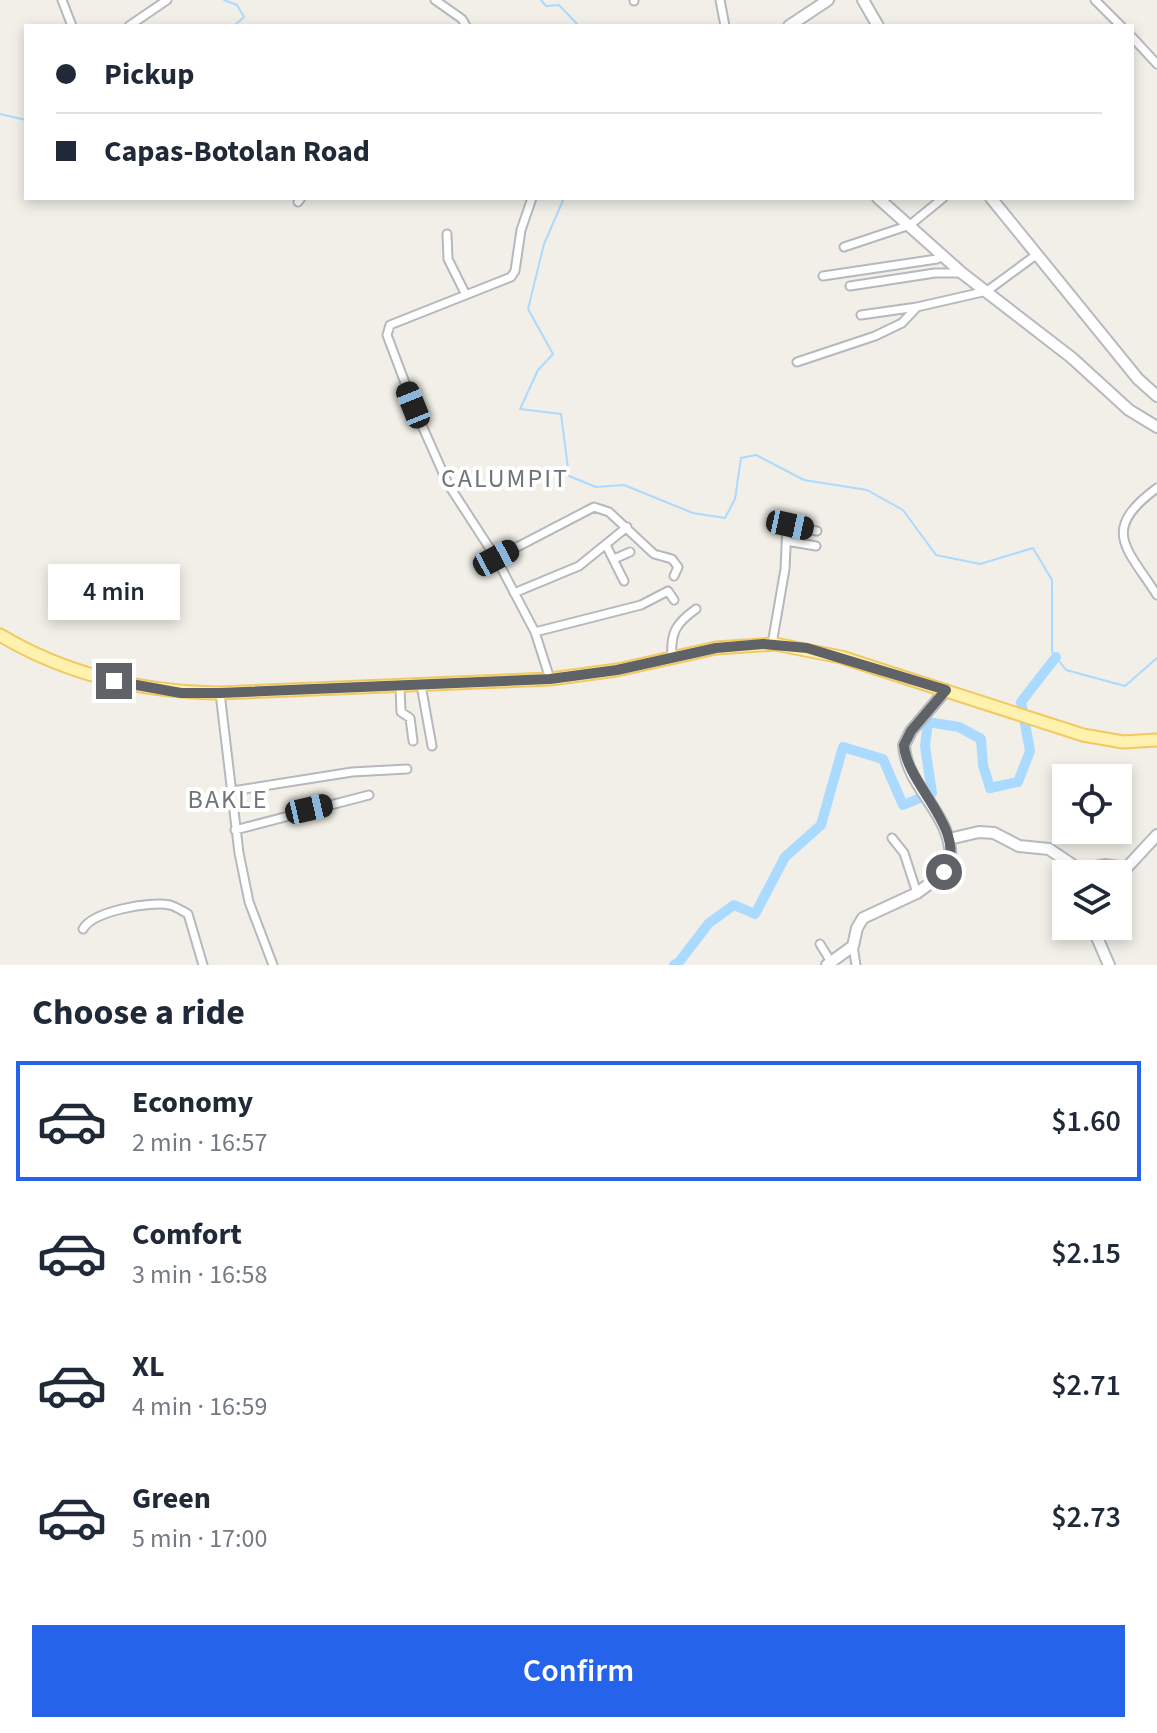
<!DOCTYPE html>
<meta charset="utf-8">
<style>
body{margin:0;font-family:"Source Sans 3",sans-serif;background:#f6f6f7;color:#1f2937;height:100vh;display:flex;flex-direction:column;font-size:30px;white-space:nowrap}
*{box-sizing:border-box;margin:0}
p{font-size:26px;color:#747a83}
.icon{flex:none;width:44px;height:44px;fill:none;stroke:currentColor;stroke-width:2;stroke-linecap:round;stroke-linejoin:round}
.map{position:relative;height:965px;overflow:hidden}
.details{display:flex;flex-direction:column;background:#fff;flex:1}
.details>*{flex:none}
.top-card{position:absolute;left:24px;top:24px;width:1110px;height:176px;border-radius:0px;box-shadow:0 4px 12px #0003;display:grid;align-content:center;height:176px;padding:0 32px;background:#fff}
.tools{position:absolute;left:1052px;top:764px;display:grid;gap:16px}
.tools a{display:grid;place-items:center;width:80px;height:80px;border-radius:0px;background:#fff;box-shadow:0 4px 12px #0003;font-size:40px}
.end{position:absolute;width:36px;height:36px;margin:-18px;border:10px solid #5f6368;background:#fff;box-shadow:0 0 0 4px #fff}
.from{border-radius:50%}
.bubble{position:absolute;height:56px;border-radius:0px;background:#fff;box-shadow:0 4px 12px #0003;font-size:26px;font-weight:600;line-height:56px;text-align:center}
.car{position:absolute;width:24px;height:48px;margin:-24px -12px;border-radius:10px;box-shadow:0 0 6px 2px #0007;background:linear-gradient(#222 24%,#8ab4d8 0 40%,#222 0 76%,#8ab4d8 0 86%,#222 0)}
.top-card b{display:flex;align-items:center;gap:28px;height:76px;font-size:30px}
.top-card b+b{border-top:2px solid #e0e1e3}
.top-card i{width:20px;height:20px;background:#1f2937}
ul{padding:0;list-style:none}
li{display:flex;align-items:center;gap:24px;height:120px;margin:0 16px 12px;padding:0 16px;border:4px solid transparent;border-radius:0px}
li div{flex:1}
li b{display:block;font-size:30px}
li em{font-style:normal;font-weight:600}
li.selected{border-color:#2563eb}
li>.icon{width:72px;height:72px;stroke-width:1.5}
h2{padding:0 32px;font-size:36px;line-height:96px}
.action{display:flex;gap:16px;margin-top:auto;padding:16px 32px}
.action a{flex:1;height:92px;border-radius:0px;background:#2563eb;color:#fff;font-size:32px;font-weight:600;line-height:92px;text-align:center}
.map>svg:first-child{display:block}
.lines{fill:none;stroke-linecap:round;stroke-linejoin:round}
.stream{stroke:#aadaff;stroke-width:2}
.river{stroke:#aadaff;stroke-width:10}
.street-casing{stroke:#b5b8bc;stroke-width:11}
.secondary-casing{stroke:#b6babf;stroke-width:14}
.primary-casing{stroke:#f2c960;stroke-width:15}
.street{stroke:#fff;stroke-width:7}
.secondary{stroke:#fff;stroke-width:10}
.primary{stroke:#fff2af;stroke-width:11}
.route{stroke:#5f6368;stroke-width:10}
.labels{text-anchor:middle;stroke-width:8;stroke-linejoin:round;paint-order:stroke}
.neighbourhood-label{font-size:26px;letter-spacing:2px;fill:#70757a;stroke:#fff}
</style>
<div class="map">
<svg width="1157" height="965" viewBox="0 0 1157 965">
<rect width="100%" height="100%" fill="#f1efe8"/>
<g class="lines">
<!-- stream -->
<path class="stream" d="M 224,0 L 237,5 L 244,17 L 234,26
M 541,0 L 546,6 L 559,5 L 579,26
M 0,114 L 26,120
M 564,198 L 544,244 L 528,309 L 553,354 L 538,370 L 520,409 L 561,414 L 569,476 L 596,487 L 624,485 L 693,513 L 725,518 L 735,499 L 741,458 L 756,455 L 804,480 L 867,490 L 903,510 L 936,555 L 980,564 L 1033,548 L 1052,580 L 1052,652 L 1066,670 L 1125,686 L 1157,658"/>
<!-- river -->
<path class="river" d="M 674,965 L 679,962 L 709,923 L 734,905 L 755,914 L 785,857 L 821,825 L 843,747 L 883,759 L 903,805 L 932,793 L 925,746 L 928,722 L 959,727 L 981,739 L 983,765 L 990,788 L 1018,782 L 1030,751 L 1021,702 L 1056,657"/>
<defs>
<path id="street" d="M 62,0 L 72,26
M 435,0 L 462,19 L 466,26
M 634,0 L 634,1
M 720,0 L 725,26
M 1095,0 L 1121,26
M 129,26 L 167,0
M 1132,37 L 1157,64
M 532,198 L 521,230 L 515,271 L 511,277 L 390,325 L 387,335 L 416,412 L 448,484 L 496,558 L 535,632 L 550,679
M 298,202 L 301,198
M 447,234 L 448,259 L 466,295
M 844,247 L 910,225 L 943,198
M 823,276 L 937,259 L 943,255
M 850,286 L 935,273 L 962,273
M 861,315 L 917,307
M 797,362 L 875,336 L 902,323 L 917,307 L 987,291 L 1036,255
M 1157,488 C 1100,530 1126,547 1157,595
M 786,541 L 816,546
M 606,545 L 624,581
M 496,558 L 594,507 L 609,512 L 654,554 L 672,559 L 678,567 L 674,576
M 614,559 L 630,552
M 514,593 L 579,566 L 627,527
M 535,632 L 641,605 L 668,591 L 674,600
M 772,644 L 785,569 L 787,526 L 817,531
M 672,658 C 670,633 676,623 696,609
M 421,685 L 432,746
M 400,686 L 401,712 L 410,718 L 413,741
M 220,693 L 239,853 L 249,902 L 273,965
M 232,791 L 352,772 L 407,769
M 235,830 L 369,795
M 892,838 L 904,853 L 917,893
M 83,929 C 93,911 150,901 170,905 C 177,907 182,911 188,914 L 203,965
M 820,944 L 831,962
M 853,946 L 856,965"/>
<path id="secondary" d="M 863,0 L 878,26
M 789,26 L 828,0
M 878,198 L 962,273 L 1072,358 L 1129,410 L 1157,427
M 991,198 L 1138,379 L 1157,396
M 949,839 L 979,832 L 994,833 L 1019,846 L 1049,849 L 1080,870 L 1105,865 L 1126,868
M 1118,877 L 1157,835
M 1092,926 L 1109,965
M 827,965 L 853,946 L 857,928 L 863,918 L 917,893 L 940,876 L 950,861 C 955,816 906,788 904,745 L 911,731 L 946,690"/>
<path id="primary" d="M 0,635 C 67,675 144,692 220,693 L 550,679 L 617,670 L 716,648 L 775,644 L 841,657 L 1083,735 L 1123,742 L 1157,740"/>
</defs>
<!-- street casing -->
<use href="#street" class="street-casing"/>
<!-- secondary casing -->
<use href="#secondary" class="secondary-casing"/>
<!-- primary casing -->
<use href="#primary" class="primary-casing"/>
<!-- street -->
<use href="#street" class="street"/>
<!-- secondary -->
<use href="#secondary" class="secondary"/>
<!-- primary -->
<use href="#primary" class="primary"/>
</g>
<g class="lines">
<!-- route -->
<path class="route" d="M 114,681 L 181,693 L 220,693 L 550,679 L 617,670 L 716,648 L 763,644 L 807,648 L 946,690 L 911,731 L 904,745 C 906,785 971,832 944,872"/>
</g>
<g class="labels">
<!-- neighbourhood labels -->
<g class="neighbourhood-label">
<text x="505" y="487">CALUMPIT</text>
<text x="228" y="808">BAKLE</text>
</g>
</g>
</svg>
<div class="tools">
<a><svg class="icon" aria-label="locate" viewBox="0 0 24 24"><circle cx="12" cy="12" r="6"/><path d="M12 2v4M12 18v4M2 12h4M18 12h4"/></svg></a>
<a><svg class="icon" aria-label="layers" viewBox="0 0 24 24"><path d="M12 4l9 5-9 5-9-5zM3 14l9 5 9-5"/></svg></a>
</div>
<i class="end from" style="left:944px;top:872px"></i>
<i class="end" style="left:114px;top:681px"></i>
<div class="bubble" style="left:48px;top:564px;width:132px">4 min</div>
<i class="car" style="left:413px;top:405px;rotate:338deg"></i>
<i class="car" style="left:790px;top:525px;rotate:102deg"></i>
<i class="car" style="left:496px;top:558px;rotate:62deg"></i>
<i class="car" style="left:309px;top:809px;rotate:77deg"></i>
<div class="top-card">
<b><i class="from"></i>Pickup</b>
<b><i></i>Capas-Botolan Road</b>
</div>
</div>
<section class="details">
<h2>Choose a ride</h2>
<ul>
<li class="selected"><svg class="icon" aria-label="car" viewBox="0 0 24 24"><path d="M5 17H2v-5l4-1 3-4h7l3 4 3 1v5h-3M9 17h6M6 11h13"/><circle cx="7" cy="17" r="2"/><circle cx="17" cy="17" r="2"/></svg><div><b>Economy</b><p>2 min · 16:57</p></div><em>$1.60</em></li>
<li><svg class="icon" aria-label="car" viewBox="0 0 24 24"><path d="M5 17H2v-5l4-1 3-4h7l3 4 3 1v5h-3M9 17h6M6 11h13"/><circle cx="7" cy="17" r="2"/><circle cx="17" cy="17" r="2"/></svg><div><b>Comfort</b><p>3 min · 16:58</p></div><em>$2.15</em></li>
<li><svg class="icon" aria-label="car" viewBox="0 0 24 24"><path d="M5 17H2v-5l4-1 3-4h7l3 4 3 1v5h-3M9 17h6M6 11h13"/><circle cx="7" cy="17" r="2"/><circle cx="17" cy="17" r="2"/></svg><div><b>XL</b><p>4 min · 16:59</p></div><em>$2.71</em></li>
<li><svg class="icon" aria-label="car" viewBox="0 0 24 24"><path d="M5 17H2v-5l4-1 3-4h7l3 4 3 1v5h-3M9 17h6M6 11h13"/><circle cx="7" cy="17" r="2"/><circle cx="17" cy="17" r="2"/></svg><div><b>Green</b><p>5 min · 17:00</p></div><em>$2.73</em></li>
</ul>
<div class="action"><a>Confirm</a></div>
</section>
